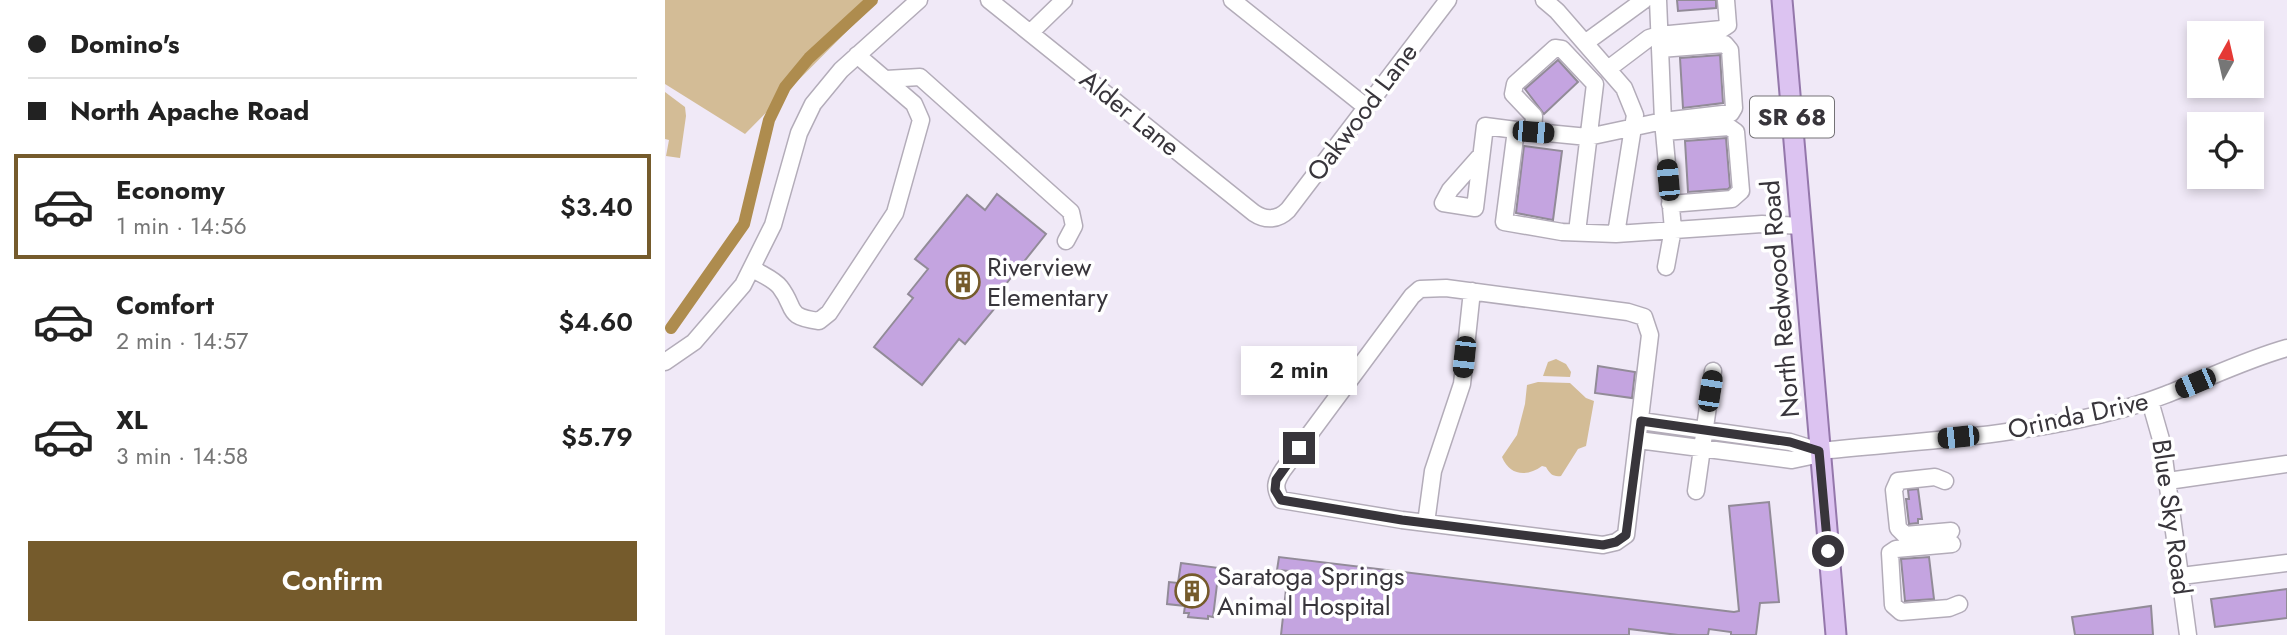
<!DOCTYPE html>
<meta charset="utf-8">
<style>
body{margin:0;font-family:Jost,sans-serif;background:#f6f6f6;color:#222;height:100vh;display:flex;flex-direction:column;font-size:26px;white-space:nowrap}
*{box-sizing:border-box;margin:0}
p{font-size:23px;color:#767676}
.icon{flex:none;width:38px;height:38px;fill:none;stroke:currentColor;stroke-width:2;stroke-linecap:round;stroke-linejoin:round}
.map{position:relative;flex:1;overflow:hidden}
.drawer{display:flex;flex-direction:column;background:#fff;width:665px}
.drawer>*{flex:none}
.hud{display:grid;align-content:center;height:154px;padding:0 28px;background:#fff}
.needle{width:46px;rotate:8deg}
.buttons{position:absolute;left:1522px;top:21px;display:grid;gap:14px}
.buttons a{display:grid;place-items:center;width:77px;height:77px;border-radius:0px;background:#fff;box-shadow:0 4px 10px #0003;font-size:35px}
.end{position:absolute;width:32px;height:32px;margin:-16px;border:9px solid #38353b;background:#fff;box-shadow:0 0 0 4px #fff}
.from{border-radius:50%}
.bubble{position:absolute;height:49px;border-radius:0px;background:#fff;box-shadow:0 4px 10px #0003;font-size:23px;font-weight:600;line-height:49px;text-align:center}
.car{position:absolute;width:21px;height:42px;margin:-21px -10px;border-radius:9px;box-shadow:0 0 5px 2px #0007;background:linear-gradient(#222 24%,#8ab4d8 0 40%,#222 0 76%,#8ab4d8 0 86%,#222 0)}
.hud b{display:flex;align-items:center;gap:24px;height:66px;font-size:26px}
.hud b+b{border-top:2px solid #e0e0e0}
.hud i{width:18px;height:18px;background:#222}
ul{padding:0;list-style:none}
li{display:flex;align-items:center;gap:21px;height:105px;margin:0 14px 10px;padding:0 14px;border:4px solid transparent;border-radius:0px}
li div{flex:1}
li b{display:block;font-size:26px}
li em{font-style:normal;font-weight:600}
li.selected{border-color:#755b2c}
li>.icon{width:63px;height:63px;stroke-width:1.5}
.cta{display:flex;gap:14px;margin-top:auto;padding:14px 28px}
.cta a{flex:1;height:80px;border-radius:0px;background:#755b2c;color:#fff;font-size:28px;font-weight:600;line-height:80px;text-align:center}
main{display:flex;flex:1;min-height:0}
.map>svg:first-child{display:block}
.green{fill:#d3bc96}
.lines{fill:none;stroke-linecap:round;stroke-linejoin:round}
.canal{stroke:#ae8c4e;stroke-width:12}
.building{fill:#c4a4e0;stroke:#928b98;stroke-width:2}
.minor-casing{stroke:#b3acb9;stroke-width:19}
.major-casing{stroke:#9477ab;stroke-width:23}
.minor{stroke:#fff;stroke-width:16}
.major{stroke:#dcc3f1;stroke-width:19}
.route{stroke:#38353b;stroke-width:9}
.labels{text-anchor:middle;stroke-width:7;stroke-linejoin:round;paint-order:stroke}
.shield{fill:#fff;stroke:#747276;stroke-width:2}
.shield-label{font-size:24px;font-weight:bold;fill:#38353b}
.street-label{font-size:26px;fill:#38353b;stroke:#fff}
.poi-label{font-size:26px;fill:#38353b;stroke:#fff;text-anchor:start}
</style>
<main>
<section class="drawer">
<div class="hud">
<b><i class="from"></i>Domino's</b>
<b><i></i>North Apache Road</b>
</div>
<ul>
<li class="selected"><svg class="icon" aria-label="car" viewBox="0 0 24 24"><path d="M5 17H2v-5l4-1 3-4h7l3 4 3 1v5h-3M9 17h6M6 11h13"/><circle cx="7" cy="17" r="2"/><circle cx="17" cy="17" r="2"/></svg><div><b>Economy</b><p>1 min · 14:56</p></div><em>$3.40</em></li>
<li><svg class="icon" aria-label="car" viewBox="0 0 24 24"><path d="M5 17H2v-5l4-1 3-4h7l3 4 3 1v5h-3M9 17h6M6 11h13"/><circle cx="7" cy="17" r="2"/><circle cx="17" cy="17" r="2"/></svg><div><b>Comfort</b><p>2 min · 14:57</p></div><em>$4.60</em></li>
<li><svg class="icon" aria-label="car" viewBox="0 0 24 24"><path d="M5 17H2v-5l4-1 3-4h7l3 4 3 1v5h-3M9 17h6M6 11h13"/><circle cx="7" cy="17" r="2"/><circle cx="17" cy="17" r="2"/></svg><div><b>XL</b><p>3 min · 14:58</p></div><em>$5.79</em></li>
</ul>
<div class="cta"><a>Confirm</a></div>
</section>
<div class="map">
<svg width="1622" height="635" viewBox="0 0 1622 635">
<rect width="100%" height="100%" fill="#f0e9f7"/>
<!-- green -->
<path class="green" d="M 0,0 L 213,0 L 80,134 L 0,84 Z
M 0,92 L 20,107 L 21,116 L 15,158 L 1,156 L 4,140 L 0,139 Z
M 891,359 L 901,364 L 906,372 L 905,377 L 878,376 L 883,362 Z
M 873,382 L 905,383 L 921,398 L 929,401 L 921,446 L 913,449 L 896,476 C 888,477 885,474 881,467 L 877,466 C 862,477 845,476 837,457 L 852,435 L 860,404 L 862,385 Z"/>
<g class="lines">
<!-- canal -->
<path class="canal" d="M 6,328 L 79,224 L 104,120 L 120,87 L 144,58 L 207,0"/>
</g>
<!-- building -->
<path class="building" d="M 1012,0 L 1051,0 L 1051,8 L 1013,11 Z
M 1055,55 L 1058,103 L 1018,108 L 1015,58 Z
M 893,60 L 913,82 L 879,114 L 860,89 Z
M 1061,138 L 1065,187 L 1063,189 L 1023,192 L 1020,141 Z
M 859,146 L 897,151 L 888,220 L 851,213 Z
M 332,194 L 381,234 L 325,304 L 330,308 L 300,344 L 294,339 L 257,385 L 209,347 L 248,298 L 243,294 L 263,269 L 250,259 L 302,195 L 320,210 Z
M 933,366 L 970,372 L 967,398 L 930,393 Z
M 1253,489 L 1257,519 L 1253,519 L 1253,523 L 1244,524 L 1241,499 L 1244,499 L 1243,490 Z
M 1104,502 L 1114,602 L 1095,603 L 1091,635 L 1066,635 L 1066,632 L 1044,629 L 1043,635 L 1013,635 L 964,629 L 964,635 L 616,635 L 623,571 L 612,570 L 614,557 L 1069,612 L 1074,611 L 1064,506 Z
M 1264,557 L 1269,599 L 1240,601 L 1236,559 Z
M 516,563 L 554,568 L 548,617 L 543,616 L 543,619 L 523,617 L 524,613 L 519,613 L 520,606 L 502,604 L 504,582 L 513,583 Z
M 1622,589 L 1622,618 L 1550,627 L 1546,599 Z
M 1486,606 L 1488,635 L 1410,635 L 1407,617 Z"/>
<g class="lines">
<defs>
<path id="minor" d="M 324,0 L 589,213 C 601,221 613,220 623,210 L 783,0
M 567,0 L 701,107
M 879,0 L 892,11 L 959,88 L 970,115 L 951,234 L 1097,224 L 1136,226
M 993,0 L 998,121 L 1066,113 L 1069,108 L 1065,50 L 1060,44 L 995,49
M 365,33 L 399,0
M 920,43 L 979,0
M 943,69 L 984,38 L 994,35 L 1057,29 L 1063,25 L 1061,0
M 221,79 L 255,77 L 406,212 L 409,226 L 401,241
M 868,132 L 869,116 L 848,94 L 850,84 L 890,48 L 897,49 L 930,84 L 912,232
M 999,132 L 1064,127 L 1071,132 L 1076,191 L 1067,199 L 1005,204
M 816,155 L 785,190 L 778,203 L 810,208 L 820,126 L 851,130
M 951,234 L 897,232 L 839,222 L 851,130 L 923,137 L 998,121 L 1008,229 L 1001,267
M 87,268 C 95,274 109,279 115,287 C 132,309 119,316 154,321 L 164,313 L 230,213 L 256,120 L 249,104 L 192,55
M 781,288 L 963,312 L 979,317 L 985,335 L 961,535 L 951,542 L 938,545 L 737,520 L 616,500 C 609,488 610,482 618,470 L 747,296 L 755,289 Z
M 0,362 L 29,342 L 78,285 L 108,225 L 134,133 L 148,104 L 176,70 L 254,0
M 1485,401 L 1497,443 L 1523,635
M 976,421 L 1125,442 L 1154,451
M 973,440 L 1127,460 L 1146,456 L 1154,451 C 1255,441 1358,436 1457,409 C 1514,394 1565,364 1622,348
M 1280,481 L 1270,477 L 1233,481 L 1229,490 L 1233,528 L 1240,535 L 1286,531
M 1503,481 L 1622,464
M 1031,491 L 1048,371
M 761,523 L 768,471 L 797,384 L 807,291
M 1287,544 L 1231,549 L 1225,553 L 1228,605 L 1236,612 L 1284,608 L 1294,604
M 1516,576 L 1622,563"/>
<path id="major" d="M 1117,0 L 1171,635"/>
</defs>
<!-- minor casing -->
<use href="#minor" class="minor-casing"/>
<!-- major casing -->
<use href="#major" class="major-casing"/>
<!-- minor -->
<use href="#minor" class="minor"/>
<!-- major -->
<use href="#major" class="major"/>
</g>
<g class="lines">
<!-- route -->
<path class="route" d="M 634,448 L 611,480 L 610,490 L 616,500 L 737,520 L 938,545 L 951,542 L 961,535 L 976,421 L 1125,442 L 1154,451 L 1163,551"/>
</g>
<!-- icons -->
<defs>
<symbol id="building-ring" viewBox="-11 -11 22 22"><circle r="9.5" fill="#fff" stroke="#755b2c" stroke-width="1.5"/><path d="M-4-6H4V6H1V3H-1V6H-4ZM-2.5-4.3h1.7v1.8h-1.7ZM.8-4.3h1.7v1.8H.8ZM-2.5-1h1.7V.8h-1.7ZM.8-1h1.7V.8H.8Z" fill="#755b2c"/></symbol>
</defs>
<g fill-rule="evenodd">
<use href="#building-ring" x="279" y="263" width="38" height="38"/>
<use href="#building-ring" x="508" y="572" width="38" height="38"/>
</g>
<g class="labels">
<!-- shield labels -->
<rect class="shield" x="1085" y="96.5" width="84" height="41" rx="5"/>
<g class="shield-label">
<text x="1127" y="125">SR 68</text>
</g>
<!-- street labels -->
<g class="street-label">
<text transform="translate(697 112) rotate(-53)" y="9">Oakwood Lane</text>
<text transform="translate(465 113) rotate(39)" y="9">Alder Lane</text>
<text transform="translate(1115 299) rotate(-95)" y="9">North Redwood Road</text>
<text transform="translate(1413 415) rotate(-12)" y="9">Orinda Drive</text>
<text transform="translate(1507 517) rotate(82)" y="9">Blue Sky Road</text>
</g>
<!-- poi labels -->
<g class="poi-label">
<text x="322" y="276">Riverview<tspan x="322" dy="30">Elementary</tspan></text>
<text x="552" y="585">Saratoga Springs<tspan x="552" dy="30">Animal Hospital</tspan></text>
</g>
</g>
</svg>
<div class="buttons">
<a><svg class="needle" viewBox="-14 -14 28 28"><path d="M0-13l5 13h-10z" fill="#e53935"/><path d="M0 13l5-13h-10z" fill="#767676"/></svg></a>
<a><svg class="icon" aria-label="locate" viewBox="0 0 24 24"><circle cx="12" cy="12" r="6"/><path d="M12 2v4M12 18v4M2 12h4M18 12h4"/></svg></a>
</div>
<i class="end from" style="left:1163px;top:551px"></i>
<i class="end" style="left:634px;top:448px"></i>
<div class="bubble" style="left:576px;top:346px;width:116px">2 min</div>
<i class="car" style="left:868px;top:132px;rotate:95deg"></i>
<i class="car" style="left:1003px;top:180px;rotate:355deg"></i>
<i class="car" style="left:799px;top:357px;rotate:186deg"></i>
<i class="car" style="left:1530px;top:383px;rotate:247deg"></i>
<i class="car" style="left:1045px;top:391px;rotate:9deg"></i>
<i class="car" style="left:1293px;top:437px;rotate:264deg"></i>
</div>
</main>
